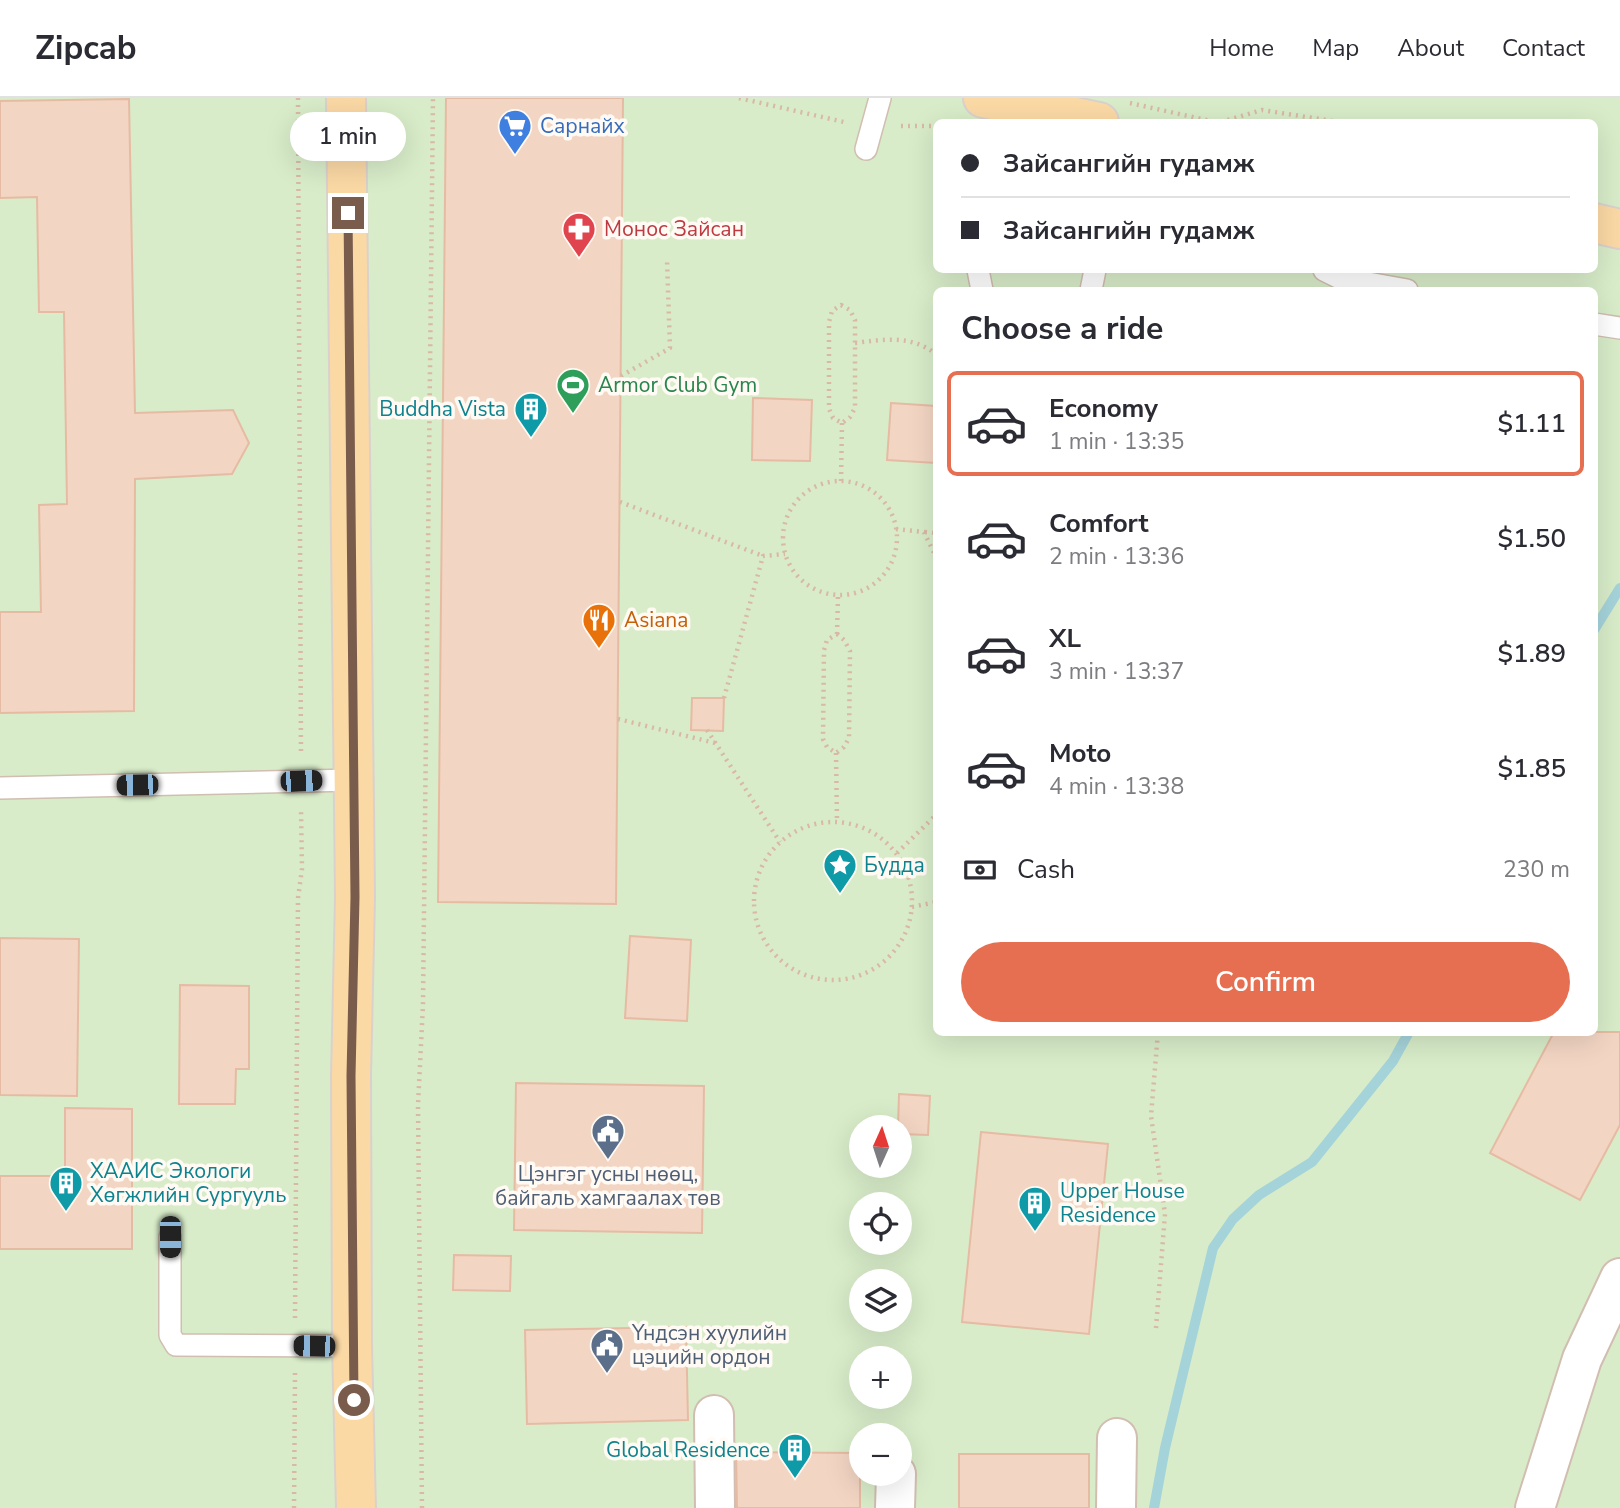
<!DOCTYPE html>
<meta charset="utf-8">
<style>
body{margin:0;font-family:"Nunito Sans",sans-serif;background:#f7f7f7;color:#2b2b33;height:100vh;display:flex;flex-direction:column;font-size:26px;white-space:nowrap}
*{box-sizing:border-box;margin:0}
p{font-size:23px;color:#7c7c81}
.icon{flex:none;width:38px;height:38px;fill:none;stroke:currentColor;stroke-width:2;stroke-linecap:round;stroke-linejoin:round}
.map{position:relative;flex:1;overflow:hidden}
.sheet{position:absolute;left:933px;top:189px;width:665px;height:749px;display:flex;flex-direction:column;background:#fff;border-radius:10px;box-shadow:0 7px 28px #0002}
.sheet>*{flex:none}
.hud{position:absolute;left:933px;top:21px;width:665px;height:154px;border-radius:10px;box-shadow:0 7px 28px #0002;display:grid;align-content:center;height:154px;padding:0 28px;background:#fff}
.needle{width:46px;rotate:3deg}
.fabs{position:absolute;left:849px;top:1017px;display:grid;gap:14px}
.fabs a{display:grid;place-items:center;width:63px;height:63px;border-radius:50%;background:#fff;box-shadow:0 7px 28px #0002;font-size:35px}
.end{position:absolute;width:32px;height:32px;margin:-16px;border:9px solid #7a5c4d;background:#fff;box-shadow:0 0 0 4px #fff}
.from{border-radius:50%}
.bubble{position:absolute;height:49px;border-radius:24px;background:#fff;box-shadow:0 7px 28px #0002;font-size:23px;font-weight:600;line-height:49px;text-align:center}
.car{position:absolute;width:21px;height:42px;margin:-21px -10px;border-radius:9px;box-shadow:0 0 5px 2px #0007;background:linear-gradient(#222 24%,#8ab4d8 0 40%,#222 0 76%,#8ab4d8 0 86%,#222 0)}
.hud b{display:flex;align-items:center;gap:24px;height:66px;font-size:26px}
.hud b+b{border-top:2px solid #e1e1e2}
.hud i{width:18px;height:18px;background:#2b2b33}
ul{padding:0;list-style:none}
li{display:flex;align-items:center;gap:21px;height:105px;margin:0 14px 10px;padding:0 14px;border:4px solid transparent;border-radius:10px}
li div{flex:1}
li b{display:block;font-size:26px}
li em{font-style:normal;font-weight:600}
li.on{border-color:#e76f51}
li>.icon{width:63px;height:63px;stroke-width:1.5}
h2{padding:0 28px;font-size:32px;line-height:84px}
.pay{display:flex;align-items:center;gap:18px;height:77px;padding:0 28px;font-size:26px}
.pay p{margin-inline-start:auto}
.primary-button{display:flex;gap:14px;margin-top:auto;padding:14px 28px}
.primary-button a{flex:1;height:80px;border-radius:42px;background:#e76f51;color:#fff;font-size:28px;font-weight:600;line-height:80px;text-align:center}
header{display:flex;align-items:center;gap:42px;box-sizing:border-box;height:98px;padding:0 35px;background:#fff;border-bottom:2px solid #e1e1e2}
header strong{font-size:33px}
nav{display:flex;gap:38px;margin-inline-start:auto;font-size:24px}
.map>svg:first-child{display:block}
.green{fill:#d8ecc9;fill-rule:evenodd}
.lines{fill:none;stroke-linecap:round;stroke-linejoin:round}
.stream{stroke:#a5d3da;stroke-width:10}
.building{fill:#f3d5c3;stroke:#e6bba3;stroke-width:2}
.service-casing{stroke:#d1beb0;stroke-width:24}
.minor-casing{stroke:#d1beb0;stroke-width:42}
.primary-casing{stroke:#dad1cd;stroke-width:42}
.path{stroke:#d9b8a5;stroke-width:4.5;stroke-dasharray:2 5;stroke-linecap:butt}
.service{stroke:#fff;stroke-width:21}
.minor{stroke:#fff;stroke-width:38}
.primary{stroke:#fbd9a5;stroke-width:38}
.route{stroke:#7a5c4d;stroke-width:9}
.labels{text-anchor:middle;stroke-width:7;stroke-linejoin:round;paint-order:stroke}
.shop-label{font-size:21px;fill:#366cbe;stroke:#fffaf3;text-anchor:start}
.health-label{font-size:21px;fill:#be3a42;stroke:#fffaf3;text-anchor:start}
.leisure-label{font-size:21px;fill:#27864d;stroke:#fffaf3;text-anchor:start}
.culture-label{font-size:21px;fill:#0d838f;stroke:#fffaf3;text-anchor:start}
.food-label{font-size:21px;fill:#c56008;stroke:#fffaf3;text-anchor:start}
.service-label{font-size:21px;fill:#4e5e75;stroke:#fffaf3}
</style>
<header>
<strong>Zipcab</strong>
<nav><a>Home</a><a>Map</a><a>About</a><a>Contact</a></nav>
</header>
<div class="map">
<svg width="1620" height="1410" viewBox="0 0 1620 1410">
<rect width="100%" height="100%" fill="#fdf6ec"/>
<!-- green -->
<path class="green" d="M 0,0 L 1620,0 L 1620,1410 L 0,1410 ZM 936,24 L 1594,24 L 1594,172 L 936,172 ZM 936,192 L 1594,192 L 1594,934 L 936,934 ZM 861,1029 L 900,1029 L 900,1068 L 861,1068 ZM 861,1106 L 900,1106 L 900,1144 L 861,1144 ZM 861,1183 L 900,1183 L 900,1222 L 861,1222 ZM 861,1260 L 900,1260 L 900,1298 L 861,1298 ZM 861,1337 L 900,1337 L 900,1376 L 861,1376 Z"/>
<g class="lines">
<!-- stream -->
<path class="stream" d="M 1594,532 L 1620,490
M 1154,1410 L 1165,1350 L 1213,1150 L 1233,1121 L 1259,1097 L 1312,1064 L 1393,963 L 1409,934"/>
</g>
<!-- building -->
<path class="building" d="M 446,0 L 623,0 L 616,806 L 438,804 Z
M 129,1 L 135,315 L 233,312 L 249,345 L 232,376 L 135,381 L 134,613 L 0,615 L 0,514 L 41,514 L 39,407 L 67,406 L 64,214 L 39,214 L 37,99 L 0,100 L 0,3 Z
M 753,300 L 812,302 L 810,363 L 752,362 Z
M 891,305 L 936,308 L 936,365 L 887,362 Z
M 692,600 L 724,600 L 723,633 L 691,632 Z
M 630,838 L 691,842 L 687,923 L 625,920 Z
M 0,840 L 79,841 L 77,998 L 0,997 Z
M 180,887 L 249,888 L 249,971 L 236,971 L 235,1006 L 179,1006 Z
M 1554,934 L 1620,934 L 1620,1027 L 1580,1102 L 1490,1055 Z
M 516,985 L 704,988 L 702,1135 L 514,1132 Z
M 899,996 L 930,998 L 928,1037 L 900,1036 L 900,1029 L 898,1029 Z
M 65,1010 L 132,1011 L 132,1151 L 0,1151 L 0,1078 L 65,1078 Z
M 981,1034 L 1108,1046 L 1089,1236 L 962,1224 Z
M 454,1157 L 511,1158 L 510,1193 L 453,1192 Z
M 686,1229 L 688,1322 L 527,1326 L 525,1232 Z
M 736,1354 L 860,1355 L 860,1410 L 737,1410 Z
M 959,1356 L 1089,1356 L 1089,1410 L 959,1410 Z"/>
<g class="lines">
<defs>
<path id="service" d="M 866,51 L 880,0
M 978,172 L 982,192
M 1324,172 L 1340,180 L 1407,192
M 1091,192 L 1095,172
M 1594,226 L 1620,230
M 0,690 L 353,682
M 170,1139 L 170,1237 L 176,1247 L 352,1248"/>
<path id="minor" d="M 714,1317 L 715,1410
M 895,1410 L 896,1376
M 1116,1410 L 1117,1340
M 1535,1410 L 1582,1261 L 1620,1180"/>
<path id="primary" d="M 346,0 L 355,799 L 351,978 L 352,1248 L 356,1410
M 983,0 L 1099,24
M 1594,125 L 1620,131"/>
</defs>
<!-- service casing -->
<use href="#service" class="service-casing"/>
<!-- minor casing -->
<use href="#minor" class="minor-casing"/>
<!-- primary casing -->
<use href="#primary" class="primary-casing"/>
<!-- path -->
<path class="path" d="M 298,0 L 301,657
M 739,0 L 844,24
M 1130,5 L 1215,24
M 1221,24 L 1262,12 L 1339,24
M 901,28 L 936,28
M 841,207 L 850,212 L 855,222 L 855,310 L 850,319 L 842,325 L 833,320 L 829,311 L 829,224 L 832,213 Z
M 855,245 C 885,241 911,237 936,256
M 621,278 L 670,250 L 667,162
M 841,383 L 842,325
M783 440a57 57 0 1 1 114 0a57 57 0 1 1-114 0Z
M 620,404 L 763,458
M 896,431 L 924,434 L 936,459
M 925,434 L 936,435
M 837,536 L 844,542 L 850,553 L 849,640 L 844,649 L 836,655 L 827,649 L 823,641 L 824,552 L 827,542 Z
M 837,536 L 838,498
M 724,600 L 763,458 L 785,456
M 618,621 L 715,645
M 707,632 L 780,744
M 836,655 L 837,724
M754 803a79 79 0 1 1 158 0a79 79 0 1 1-158 0Z
M 897,755 L 936,717
M 912,809 L 936,804
M 295,1220 L 298,800 L 302,771 L 301,711
M 1156,1230 L 1165,1116 L 1151,1018 L 1158,934
M 294,1410 L 295,1275
M 422,1410 L 418,1007 L 423,907 L 433,0"/>
<!-- service -->
<use href="#service" class="service"/>
<!-- minor -->
<use href="#minor" class="minor"/>
<!-- primary -->
<use href="#primary" class="primary"/>
</g>
<g class="lines">
<!-- route -->
<path class="route" d="M 348,115 L 355,799 L 351,978 L 354,1302"/>
</g>
<!-- icons -->
<defs>
<symbol id="supermarket-pin" viewBox="-11 -11 22 30"><path d="M0 17L-7.5 6A9.5 9.5 0 1 1 7.5 6Z" fill="#3f7fe0" stroke="#fffaf3"/><path d="M-6-5.5h2.5l.6 2H6L4.5 2H-2.5L-4.4-4H-6ZM-1.5 3.2a1.3 1.3 0 1 0 .1 0ZM3 3.2a1.3 1.3 0 1 0 .1 0Z" fill="#fff"/></symbol>
<symbol id="pharmacy-pin" viewBox="-11 -11 22 30"><path d="M0 17L-7.5 6A9.5 9.5 0 1 1 7.5 6Z" fill="#e0444e" stroke="#fffaf3"/><path d="M-2-6h4v4h4v4h-4v4h-4v-4h-4v-4h4Z" fill="#fff"/></symbol>
<symbol id="stadium-pin" viewBox="-11 -11 22 30"><path d="M0 17L-7.5 6A9.5 9.5 0 1 1 7.5 6Z" fill="#2e9e5b" stroke="#fffaf3"/><path d="M0-5a6.5 5 0 1 0 0 10a6.5 5 0 1 0 0-10ZM-3.5-1.8h7v3.6h-7Z" fill="#fff"/></symbol>
<symbol id="building-pin" viewBox="-11 -11 22 30"><path d="M0 17L-7.5 6A9.5 9.5 0 1 1 7.5 6Z" fill="#0f9aa8" stroke="#fffaf3"/><path d="M-4-6H4V6H1V3H-1V6H-4ZM-2.5-4.3h1.7v1.8h-1.7ZM.8-4.3h1.7v1.8H.8ZM-2.5-1h1.7V.8h-1.7ZM.8-1h1.7V.8H.8Z" fill="#fff"/></symbol>
<symbol id="restaurant-pin" viewBox="-11 -11 22 30"><path d="M0 17L-7.5 6A9.5 9.5 0 1 1 7.5 6Z" fill="#e8710a" stroke="#fffaf3"/><path d="M-5-6h1v4h1v-4h1v4h1v-4h1v5L-1.5 .5V6h-2V.5L-5-1ZM5-6V6H3V1.5H1.5Q1.5-4 5-6Z" fill="#fff"/></symbol>
<symbol id="sight-pin" viewBox="-11 -11 22 30"><path d="M0 17L-7.5 6A9.5 9.5 0 1 1 7.5 6Z" fill="#0f9aa8" stroke="#fffaf3"/><path d="M0-6L1.8-2.2L6-1.7L2.9 1.2L3.7 5.4L0 3.3L-3.7 5.4L-2.9 1.2L-6-1.7L-1.8-2.2Z" fill="#fff"/></symbol>
<symbol id="civic-pin" viewBox="-11 -11 22 30"><path d="M0 17L-7.5 6A9.5 9.5 0 1 1 7.5 6Z" fill="#5c6f8a" stroke="#fffaf3"/><path d="M-.6-6.5H3V-4.5H.6V-3L4-1V1h2V6H-6V1h2V-1L-.6-3ZM-1.2 2.5V6h2.4V2.5Z" fill="#fff"/></symbol>
</defs>
<g fill-rule="evenodd">
<use href="#supermarket-pin" x="496" y="9" width="38" height="52"/>
<use href="#pharmacy-pin" x="560" y="112" width="38" height="52"/>
<use href="#stadium-pin" x="554" y="268" width="38" height="52"/>
<use href="#building-pin" x="512" y="292" width="38" height="52"/>
<use href="#restaurant-pin" x="580" y="503" width="38" height="52"/>
<use href="#sight-pin" x="821" y="748" width="38" height="52"/>
<use href="#civic-pin" x="589" y="1014" width="38" height="52"/>
<use href="#building-pin" x="47" y="1066" width="38" height="52"/>
<use href="#building-pin" x="1016" y="1086" width="38" height="52"/>
<use href="#civic-pin" x="588" y="1228" width="38" height="52"/>
<use href="#building-pin" x="776" y="1333" width="38" height="52"/>
</g>
<g class="labels">
<!-- shop labels -->
<g class="shop-label">
<text x="540" y="35">Сарнайх</text>
</g>
<!-- health labels -->
<g class="health-label">
<text x="604" y="138">Монос Зайсан</text>
</g>
<!-- leisure labels -->
<g class="leisure-label">
<text x="598" y="294">Armor Club Gym</text>
</g>
<!-- culture labels -->
<g class="culture-label">
<text x="506" y="318" text-anchor="end">Buddha Vista</text>
<text x="864" y="774">Будда</text>
<text x="90" y="1080">ХААИС Экологи<tspan x="90" dy="24">Хөгжлийн Сургууль</tspan></text>
<text x="1060" y="1100">Upper House<tspan x="1060" dy="24">Residence</tspan></text>
<text x="770" y="1359" text-anchor="end">Global Residence</text>
</g>
<!-- food labels -->
<g class="food-label">
<text x="624" y="529">Asiana</text>
</g>
<!-- service labels -->
<g class="service-label">
<text x="608" y="1083">Цэнгэг усны нөөц,<tspan x="608" dy="24">байгаль хамгаалах төв</tspan></text>
<text x="632" y="1242" text-anchor="start">Үндсэн хуулийн<tspan x="632" dy="24">цэцийн ордон</tspan></text>
</g>
</g>
</svg>
<div class="fabs">
<a><svg class="needle" viewBox="-14 -14 28 28"><path d="M0-13l5 13h-10z" fill="#e53935"/><path d="M0 13l5-13h-10z" fill="#7c7c81"/></svg></a>
<a><svg class="icon" aria-label="locate" viewBox="0 0 24 24"><circle cx="12" cy="12" r="6"/><path d="M12 2v4M12 18v4M2 12h4M18 12h4"/></svg></a>
<a><svg class="icon" aria-label="layers" viewBox="0 0 24 24"><path d="M12 4l9 5-9 5-9-5zM3 14l9 5 9-5"/></svg></a>
<a>+</a>
<a>−</a>
</div>
<i class="end from" style="left:354px;top:1302px"></i>
<i class="end" style="left:348px;top:115px"></i>
<div class="bubble" style="left:290px;top:14px;width:116px">1 min</div>
<i class="car" style="left:301px;top:683px;rotate:88deg"></i>
<i class="car" style="left:137px;top:687px;rotate:269deg"></i>
<i class="car" style="left:170px;top:1139px;rotate:180deg"></i>
<i class="car" style="left:314px;top:1248px;rotate:271deg"></i>
<div class="hud">
<b><i class="from"></i>Зайсангийн гудамж</b>
<b><i></i>Зайсангийн гудамж</b>
</div>
<section class="sheet">
<h2>Choose a ride</h2>
<ul>
<li class="on"><svg class="icon" aria-label="car" viewBox="0 0 24 24"><path d="M5 17H2v-5l4-1 3-4h7l3 4 3 1v5h-3M9 17h6M6 11h13"/><circle cx="7" cy="17" r="2"/><circle cx="17" cy="17" r="2"/></svg><div><b>Economy</b><p>1 min · 13:35</p></div><em>$1.11</em></li>
<li><svg class="icon" aria-label="car" viewBox="0 0 24 24"><path d="M5 17H2v-5l4-1 3-4h7l3 4 3 1v5h-3M9 17h6M6 11h13"/><circle cx="7" cy="17" r="2"/><circle cx="17" cy="17" r="2"/></svg><div><b>Comfort</b><p>2 min · 13:36</p></div><em>$1.50</em></li>
<li><svg class="icon" aria-label="car" viewBox="0 0 24 24"><path d="M5 17H2v-5l4-1 3-4h7l3 4 3 1v5h-3M9 17h6M6 11h13"/><circle cx="7" cy="17" r="2"/><circle cx="17" cy="17" r="2"/></svg><div><b>XL</b><p>3 min · 13:37</p></div><em>$1.89</em></li>
<li><svg class="icon" aria-label="car" viewBox="0 0 24 24"><path d="M5 17H2v-5l4-1 3-4h7l3 4 3 1v5h-3M9 17h6M6 11h13"/><circle cx="7" cy="17" r="2"/><circle cx="17" cy="17" r="2"/></svg><div><b>Moto</b><p>4 min · 13:38</p></div><em>$1.85</em></li>
</ul>
<div class="pay"><svg class="icon" aria-label="cash" viewBox="0 0 24 24"><path d="M3 7h18v10H3z"/><circle cx="12" cy="12" r="2"/></svg>Cash<p>230 m</p></div>
<div class="primary-button"><a>Confirm</a></div>
</section>
</div>
